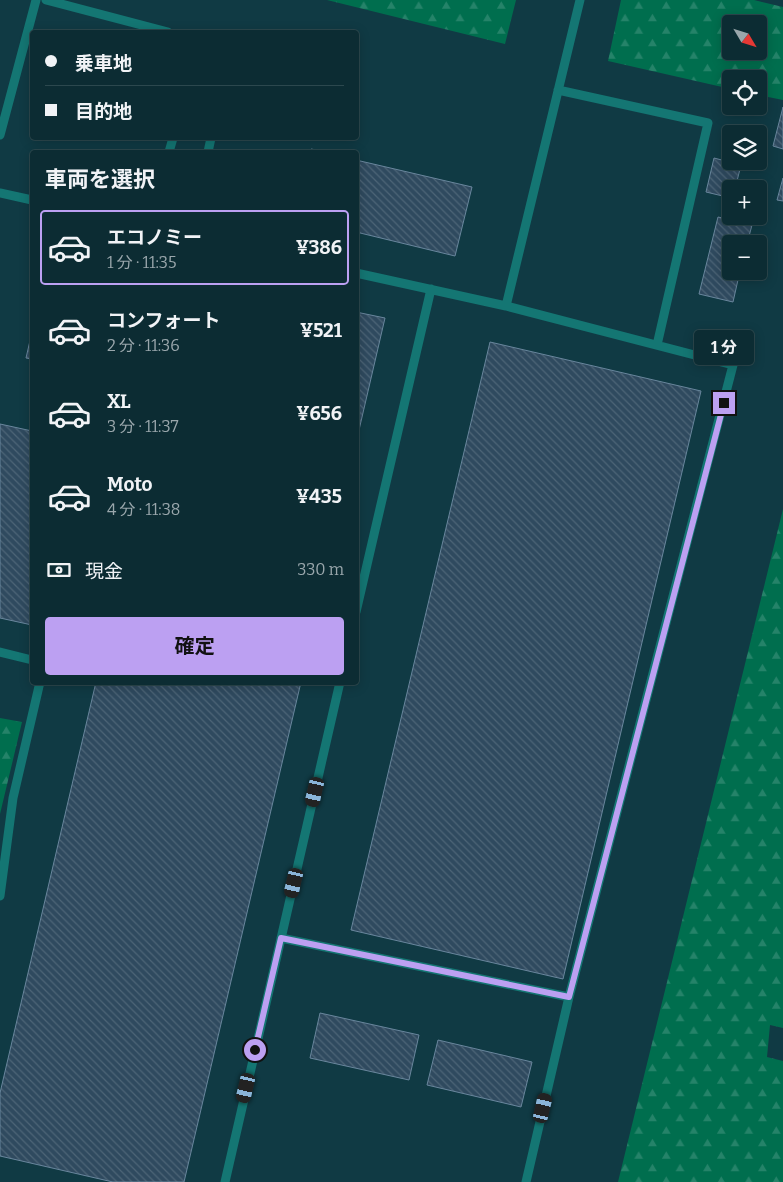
<!DOCTYPE html>
<html lang="ja">
<meta charset="utf-8">
<style>
body{margin:0;font-family:Bitter,"Noto Sans JP",serif;background:#1a383f;color:#f1f3f6;height:100vh;display:flex;flex-direction:column;font-size:19px;white-space:nowrap}
*{box-sizing:border-box;margin:0}
p{font-size:16px;color:#9aa7ac}
.icon{flex:none;width:28px;height:28px;fill:none;stroke:currentColor;stroke-width:2;stroke-linecap:round;stroke-linejoin:round}
.map{position:relative;flex:1;overflow:hidden}
.details{position:absolute;left:30px;top:150px;width:329px;height:535px;display:flex;flex-direction:column;background:#0c2c33;border-radius:5px;box-shadow:0 2px 12px #0003,0 0 0 1px #2c484e}
.details>*{flex:none}
.hud{position:absolute;left:30px;top:30px;width:329px;height:110px;border-radius:5px;box-shadow:0 2px 12px #0003,0 0 0 1px #2c484e;display:grid;align-content:center;height:110px;padding:0 15px;background:#0c2c33}
.needle{width:32px;rotate:128deg}
.controls{position:absolute;left:722px;top:15px;display:grid;gap:10px}
.controls a{display:grid;place-items:center;width:45px;height:45px;border-radius:5px;background:#0c2c33;box-shadow:0 2px 12px #0003,0 0 0 1px #2c484e;font-size:25px}
.end{position:absolute;width:22px;height:22px;margin:-11px;border:6px solid #bca0f2;background:#111;box-shadow:0 0 0 2px #111}
.from{border-radius:50%}
.bubble{position:absolute;height:35px;border-radius:5px;background:#0c2c33;box-shadow:0 2px 12px #0003,0 0 0 1px #2c484e;font-size:16px;font-weight:700;line-height:35px;text-align:center}
.car{position:absolute;width:15px;height:30px;margin:-15px -8px;border-radius:6px;box-shadow:0 0 4px 1px #0007;background:linear-gradient(#222 24%,#8ab4d8 0 40%,#222 0 76%,#8ab4d8 0 86%,#222 0)}
.hud b{display:flex;align-items:center;gap:18px;height:48px;font-size:19px}
.hud b+b{border-top:1px solid #2c484e}
.hud i{width:12px;height:12px;background:#f1f3f6}
ul{padding:0;list-style:none}
li{display:flex;align-items:center;gap:15px;height:75px;margin:0 10px 8px;padding:0 5px;border:2px solid transparent;border-radius:5px}
li div{flex:1}
li b{display:block;font-size:19px}
li em{font-style:normal;font-weight:700}
li.selected{border-color:#bca0f2}
li>.icon{width:45px;height:45px;stroke-width:1.5}
h2{padding:0 15px;font-size:22px;line-height:60px}
.pay{display:flex;align-items:center;gap:12px;height:55px;padding:0 15px;font-size:19px}
.pay p{margin-inline-start:auto}
.button{display:flex;gap:10px;margin-top:auto;padding:10px 15px}
.button a{flex:1;height:58px;border-radius:5px;background:#bca0f2;color:#111;font-size:20px;font-weight:700;line-height:58px;text-align:center}
.map>svg:first-child{display:block}
.forest{fill:url(#forest-firs);fill-rule:evenodd}
.building{fill:url(#building-back-hatch);stroke:#69869d}
.lines{fill:none;stroke-linecap:round;stroke-linejoin:round}
.service{stroke:#147673;stroke-width:9}
.route{stroke:#bca0f2;stroke-width:6}
</style>
<div class="map">
<svg width="783" height="1182" viewBox="0 0 783 1182">
<defs>
<pattern id="forest-firs" width="22" height="20" patternUnits="userSpaceOnUse" patternTransform="scale(1.25)"><rect width="22" height="20" fill="#006e4e"/><path d="M5 1l3.5 6h-7zM16 11l3.5 6h-7z" fill="#258369"/></pattern>
<pattern id="building-back-hatch" width="6" height="6" patternUnits="userSpaceOnUse" patternTransform="scale(1.25)"><rect width="6" height="6" fill="#2f4a5f"/><path d="M-1 5l2 2M0 0l6 6M5-1l2 2" fill="none" stroke="#4d6577"/></pattern>
</defs>
<rect width="100%" height="100%" fill="#103a44"/>
<!-- forest -->
<path class="forest" d="M 327,0 L 516,0 L 505,44 Z
M 621,0 L 754,0 L 783,7 L 783,100 L 759,95 L 759,79 L 731,79 L 731,89 L 608,61 ZM 731,24 L 759,24 L 759,51 L 731,51 Z
M 783,509 L 783,1028 L 770,1025 L 767,1057 L 783,1061 L 783,1182 L 618,1182 Z
M 0,718 L 22,722 L 0,814 Z"/>
<!-- building -->
<path class="building" d="M 783,107 L 783,149 L 773,146 Z
M 311,149 L 327,152 L 310,152 Z
M 714,158 L 741,165 L 735,189 L 731,189 L 731,198 L 706,192 Z
M 356,160 L 472,187 L 455,256 L 356,232 Z
M 783,178 L 783,201 L 777,200 Z
M 718,217 L 752,225 L 747,244 L 731,244 L 731,271 L 740,271 L 733,302 L 699,294 Z
M 356,312 L 385,318 L 356,443 Z
M 32,332 L 32,359 L 26,358 Z
M 490,342 L 701,391 L 563,979 L 351,930 Z
M 0,424 L 32,431 L 32,625 L 0,618 Z
M 96,682 L 301,682 L 184,1182 L 113,1182 L 0,1156 L 0,1093 Z
M 320,1013 L 419,1035 L 409,1080 L 310,1058 Z
M 438,1040 L 532,1062 L 521,1107 L 427,1085 Z"/>
<g class="lines">
<!-- service -->
<path class="service" d="M 46,0 L 168,32
M 558,90 L 708,123 L 657,345
M 0,135 L 36,0
M 169,152 L 173,138
M 208,152 L 211,138
M 0,193 L 32,200
M 356,273 L 506,306 L 580,0
M 506,306 L 733,365 L 569,997 L 526,1182
M 356,612 L 431,289
M 0,652 L 32,660
M 0,896 L 13,798 L 40,682
M 281,938 L 569,997
M 225,1182 L 340,682"/>
</g>
<g class="lines">
<!-- route -->
<path class="route" d="M 255,1050 L 281,938 L 569,997 L 724,403"/>
</g>
</svg>
<div class="controls">
<a><svg class="needle" viewBox="-14 -14 28 28"><path d="M0-13l5 13h-10z" fill="#e53935"/><path d="M0 13l5-13h-10z" fill="#9aa7ac"/></svg></a>
<a><svg class="icon" aria-label="locate" viewBox="0 0 24 24"><circle cx="12" cy="12" r="6"/><path d="M12 2v4M12 18v4M2 12h4M18 12h4"/></svg></a>
<a><svg class="icon" aria-label="layers" viewBox="0 0 24 24"><path d="M12 4l9 5-9 5-9-5zM3 14l9 5 9-5"/></svg></a>
<a>+</a>
<a>−</a>
</div>
<i class="end from" style="left:255px;top:1050px"></i>
<i class="end" style="left:724px;top:403px"></i>
<div class="bubble" style="left:694px;top:330px;width:60px">1 分</div>
<i class="car" style="left:315px;top:792px;rotate:193deg"></i>
<i class="car" style="left:294px;top:883px;rotate:193deg"></i>
<i class="car" style="left:246px;top:1088px;rotate:193deg"></i>
<i class="car" style="left:543px;top:1108px;rotate:13deg"></i>
<div class="hud">
<b><i class="from"></i>乗車地</b>
<b><i></i>目的地</b>
</div>
<section class="details">
<h2>車両を選択</h2>
<ul>
<li class="selected"><svg class="icon" aria-label="car" viewBox="0 0 24 24"><path d="M5 17H2v-5l4-1 3-4h7l3 4 3 1v5h-3M9 17h6M6 11h13"/><circle cx="7" cy="17" r="2"/><circle cx="17" cy="17" r="2"/></svg><div><b>エコノミー</b><p>1 分 · 11:35</p></div><em>¥386</em></li>
<li><svg class="icon" aria-label="car" viewBox="0 0 24 24"><path d="M5 17H2v-5l4-1 3-4h7l3 4 3 1v5h-3M9 17h6M6 11h13"/><circle cx="7" cy="17" r="2"/><circle cx="17" cy="17" r="2"/></svg><div><b>コンフォート</b><p>2 分 · 11:36</p></div><em>¥521</em></li>
<li><svg class="icon" aria-label="car" viewBox="0 0 24 24"><path d="M5 17H2v-5l4-1 3-4h7l3 4 3 1v5h-3M9 17h6M6 11h13"/><circle cx="7" cy="17" r="2"/><circle cx="17" cy="17" r="2"/></svg><div><b>XL</b><p>3 分 · 11:37</p></div><em>¥656</em></li>
<li><svg class="icon" aria-label="car" viewBox="0 0 24 24"><path d="M5 17H2v-5l4-1 3-4h7l3 4 3 1v5h-3M9 17h6M6 11h13"/><circle cx="7" cy="17" r="2"/><circle cx="17" cy="17" r="2"/></svg><div><b>Moto</b><p>4 分 · 11:38</p></div><em>¥435</em></li>
</ul>
<div class="pay"><svg class="icon" aria-label="cash" viewBox="0 0 24 24"><path d="M3 7h18v10H3z"/><circle cx="12" cy="12" r="2"/></svg>現金<p>330 m</p></div>
<div class="button"><a>確定</a></div>
</section>
</div>
